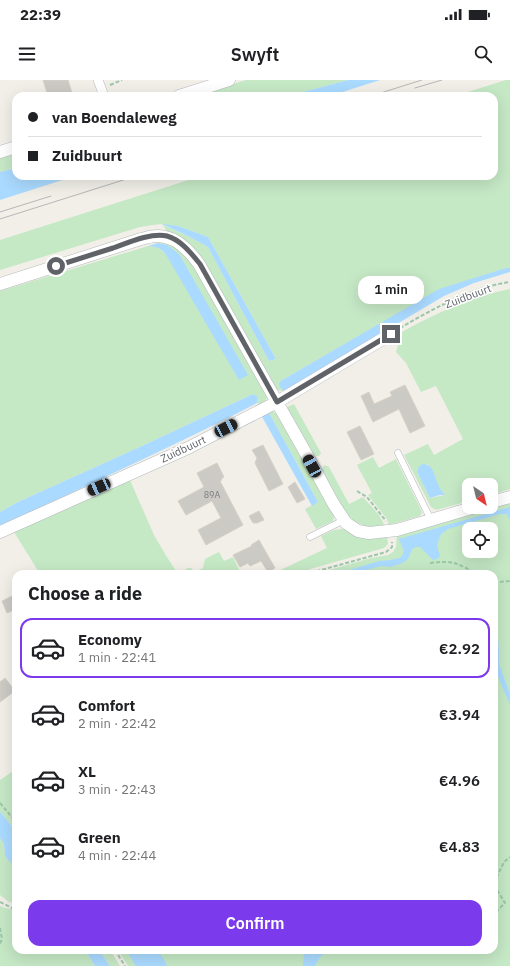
<!DOCTYPE html>
<meta charset="utf-8">
<style>
body{margin:0;font-family:"IBM Plex Sans",sans-serif;background:#f6f6f6;color:#202124;height:100vh;display:flex;flex-direction:column;font-size:15px;white-space:nowrap}
*{box-sizing:border-box;margin:0}
p{font-size:13px;color:#757577}
.icon{flex:none;width:22px;height:22px;fill:none;stroke:currentColor;stroke-width:2;stroke-linecap:round;stroke-linejoin:round}
.map{position:relative;flex:1;overflow:hidden}
.details{position:absolute;left:12px;top:490px;width:486px;height:384px;display:flex;flex-direction:column;background:#fff;border-radius:12px;box-shadow:0 4px 16px #0002}
.details>*{flex:none}
.hud{position:absolute;left:12px;top:12px;width:486px;height:88px;border-radius:12px;box-shadow:0 4px 16px #0002;display:grid;align-content:center;height:88px;padding:0 16px;background:#fff}
.needle{width:26px;rotate:145deg}
.buttons{position:absolute;left:462px;top:398px;display:grid;gap:8px}
.buttons a{display:grid;place-items:center;width:36px;height:36px;border-radius:8px;background:#fff;box-shadow:0 4px 16px #0002;font-size:20px}
.end{position:absolute;width:18px;height:18px;margin:-9px;border:5px solid #5f6368;background:#fff;box-shadow:0 0 0 2px #fff}
.from{border-radius:50%}
.bubble{position:absolute;height:28px;border-radius:12px;background:#fff;box-shadow:0 4px 16px #0002;font-size:13px;font-weight:600;line-height:28px;text-align:center}
.car{position:absolute;width:12px;height:24px;margin:-12px -6px;border-radius:5px;box-shadow:0 0 3px 1px #0007;background:linear-gradient(#222 24%,#8ab4d8 0 40%,#222 0 76%,#8ab4d8 0 86%,#222 0)}
.hud b{display:flex;align-items:center;gap:14px;height:38px;font-size:15px}
.hud b+b{border-top:1px solid #e0e0e0}
.hud i{width:10px;height:10px;background:#202124}
ul{padding:0;list-style:none}
li{display:flex;align-items:center;gap:12px;height:60px;margin:0 8px 6px;padding:0 8px;border:2px solid transparent;border-radius:12px}
li div{flex:1}
li b{display:block;font-size:15px}
li em{font-style:normal;font-weight:600}
li.on{border-color:#7c3aed}
li>.icon{width:36px;height:36px;stroke-width:1.5}
h2{padding:0 16px;font-size:18px;line-height:48px}
.action{display:flex;gap:8px;margin-top:auto;padding:8px 16px}
.action a{flex:1;height:46px;border-radius:12px;background:#7c3aed;color:#fff;font-size:16px;font-weight:600;line-height:46px;text-align:center}
.status{display:flex;justify-content:space-between;align-items:center;height:28px;padding:0 20px;background:#fff;direction:ltr}
.status svg{height:11px;fill:currentColor}
header{display:flex;justify-content:space-between;align-items:center;height:52px;padding:0 16px;background:#fff;font-size:18px;font-weight:600}
.map>svg:first-child{display:block}
.green{fill:#c5e8c5;fill-rule:evenodd}
.water{fill:#aadaff}
.building{fill:#cccac5;stroke:#d6d1c6}
.lines{fill:none;stroke-linecap:round;stroke-linejoin:round}
.service-casing{stroke:#b5b8bc;stroke-width:7}
.pedestrian-casing{stroke:#b5b8bc;stroke-width:10}
.minor-casing{stroke:#b5b8bc;stroke-width:13}
.path{stroke:#9cc7a9;stroke-width:2;stroke-dasharray:4 2;stroke-linecap:butt}
.service{stroke:#fff;stroke-width:6}
.pedestrian{stroke:#fff;stroke-width:9}
.minor{stroke:#fff;stroke-width:12}
.tram{stroke:#b6b7b8;stroke-width:1}
.route{stroke:#5f6368;stroke-width:5}
.labels{text-anchor:middle;stroke-width:3;stroke-linejoin:round;paint-order:stroke}
.number-label{font-size:9px;fill:#7a7d7f}
.street-label{font-size:11px;fill:#5f6368;stroke:#fff}
</style>
<div class="status"><b>22:39</b><svg viewBox="0 0 49 12"><path d="M0 12V9h3v3zM5 12V6h3v6zM10 12V3h3v9zM15 12V0h3v12zM26 1h20v11H26zM47 4h2v5h-2z"/></svg></div>
<header><svg class="icon" aria-label="menu" viewBox="0 0 24 24"><path d="M4 6h16M4 12h16M4 18h16"/></svg>Swyft<svg class="icon" aria-label="search" viewBox="0 0 24 24"><circle cx="10" cy="10" r="6"/><path d="M15 15l6 6"/></svg></header>
<div class="map">
<svg width="510" height="886" viewBox="0 0 510 886">
<rect width="100%" height="100%" fill="#f1efe8"/>
<!-- green -->
<path class="green" d="M 246,0 L 348,0 L 288,16 L 196,16 Z
M 506,0 L 510,0 L 510,188 L 506,188 L 491,193 L 439,210 L 279,302 L 284,311 L 275,310 L 201,179 L 169,154 L 162,144 L 152,145 L 140,147 L 0,190 L 0,160 L 201,96 L 494,96 L 494,16 L 455,16 ZM 163,145 L 178,146 L 208,157 L 276,279 L 269,281 L 208,167 L 188,156 Z
M 16,72 L 16,88 L 0,92 L 0,77 Z
M 164,160 L 188,175 L 266,313 L 267,317 L 266,320 L 260,324 L 257,323 L 258,317 L 253,314 L 142,366 L 18,422 L 0,432 L 0,211 L 148,166 C 156,167 160,167 165,173 L 167,165 L 158,163 Z
M 510,209 L 510,409 L 491,415 L 491,405 L 469,405 L 469,421 L 436,430 L 431,427 L 404,375 L 428,364 L 434,375 L 463,359 L 436,306 L 421,312 L 406,283 L 396,272 L 402,252 C 436,233 471,217 510,209 ZM 427,384 C 435,390 434,398 438,406 C 440,409 443,412 445,415 L 430,418 L 417,392 L 418,388 Z
M 294,324 L 321,373 L 319,376 L 317,376 L 312,373 L 285,328 Z
M 271,330 L 278,335 L 332,430 L 334,436 L 333,441 L 316,449 L 305,429 L 318,422 L 268,331 Z
M 373,377 L 379,388 L 396,379 L 422,432 L 420,436 L 389,445 L 387,439 L 368,415 L 372,413 L 357,385 Z
M 325,385 L 329,387 L 349,424 L 363,417 L 379,435 L 385,446 L 375,447 L 364,446 L 353,440 L 345,433 L 322,391 L 323,386 Z
M 129,398 L 154,455 L 165,474 L 178,494 L 40,494 L 14,452 Z
M 510,421 L 510,886 L 128,886 L 118,870 L 494,870 L 494,494 L 315,494 L 371,478 L 388,475 L 393,472 L 396,467 L 397,454 ZM 469,449 L 491,449 L 491,471 L 469,471 Z
M 343,449 L 356,454 L 387,456 L 388,464 L 384,468 L 310,489 L 304,494 L 272,494 L 327,468 L 321,456 L 334,450 Z
M 219,472 L 224,481 L 233,477 L 241,494 L 185,494 L 183,491 L 188,488 L 191,488 L 194,492 L 203,488 L 205,479 Z
M 16,689 L 16,751 L 0,732 L 0,700 Z
M 0,758 L 4,764 L 5,776 L 13,786 L 16,788 L 16,823 L 9,822 L 0,815 Z
M 0,826 L 5,828 L 16,830 L 16,870 L 85,870 L 95,886 L 0,886 Z
M 99,870 L 110,870 L 120,886 L 110,886 Z"/>
<!-- water -->
<path class="water" d="M 348,0 L 380,0 L 330,16 L 288,16 Z
M 16,88 L 16,96 L 75,96 L 0,120 L 0,92 Z
M 162,144 L 178,146 L 208,157 L 276,279 L 269,281 L 208,167 L 188,156 Z
M 158,163 L 167,165 L 179,174 L 248,295 L 239,300 L 165,173 C 160,167 156,167 148,166 Z
M 506,188 L 510,188 L 510,192 L 474,203 L 444,216 L 284,311 L 280,307 L 279,302 L 439,209 Z
M 253,314 L 258,317 L 257,323 C 173,367 85,405 0,448 L 0,432 L 18,422 L 142,366 Z
M 268,331 L 318,422 L 312,426 L 261,335 Z
M 423,384 C 434,384 434,396 438,404 C 439,408 442,411 445,415 L 440,415 L 430,418 L 417,392 C 418,387 419,386 423,384 Z
M 510,427 L 510,442 L 507,434 L 500,434 L 448,449 L 441,454 L 439,459 L 437,466 L 440,476 L 437,479 L 433,480 L 420,467 L 416,467 L 412,469 L 409,477 L 406,481 L 400,484 L 390,487 L 381,486 L 351,494 L 336,494 L 379,481 L 391,480 L 399,478 L 402,476 L 404,471 L 399,459 Z
M 494,552 L 498,558 L 499,569 L 499,584 L 510,614 L 510,625 L 494,587 Z
M 0,732 L 16,751 L 16,788 L 13,786 L 5,776 L 4,764 L 0,758 Z
M 85,870 L 99,870 L 110,886 L 95,886 Z
M 126,870 C 134,870 152,868 158,872 C 162,875 165,881 167,886 L 136,886 Z
M 303,870 L 330,870 L 320,877 L 315,886 L 303,886 L 304,874 Z"/>
<!-- building -->
<path class="building" d="M 43,0 L 68,0 L 73,16 L 62,16 L 61,13 L 52,16 L 48,16 Z
M 405,305 L 425,346 L 410,353 L 399,329 L 373,342 L 361,316 L 369,312 L 374,324 L 392,316 L 390,312 Z
M 360,346 L 374,374 L 361,380 L 347,352 Z
M 263,365 L 283,404 L 269,411 L 255,383 L 257,378 L 252,370 Z
M 217,383 L 224,397 L 221,399 L 222,400 L 220,401 L 243,445 L 206,465 L 198,450 L 221,438 L 212,421 L 186,435 L 178,421 L 204,407 L 197,393 Z
M 295,402 L 305,419 L 297,423 L 288,407 Z
M 259,431 L 264,440 L 257,443 L 253,443 L 249,436 Z
M 259,460 L 275,488 L 268,492 L 261,481 L 250,486 L 248,483 L 240,487 L 233,475 L 252,466 L 251,465 Z
M 16,514 L 16,529 L 7,533 L 2,521 Z
M 5,598 L 15,611 L 0,622 L 0,602 Z"/>
<g class="lines">
<defs>
<path id="service" d="M 398,373 L 431,440
M 310,457 L 344,440"/>
<path id="pedestrian" d="M 98,0 L 104,16"/>
<path id="minor" d="M 179,16 L 229,0
M 0,72 L 16,67
M 0,204 L 141,159 C 146,158 151,156 156,156 C 175,155 189,170 199,184 L 313,386 L 333,423 L 346,443 L 358,451 L 369,453 L 397,450 L 475,427
M 491,422 L 510,417
M 0,452 L 188,368 L 277,322 L 391,254"/>
</defs>
<!-- service casing -->
<use href="#service" class="service-casing"/>
<!-- pedestrian casing -->
<use href="#pedestrian" class="pedestrian-casing"/>
<!-- minor casing -->
<use href="#minor" class="minor-casing"/>
<!-- path -->
<path class="path" d="M 110,5 L 122,0
M 87,16 L 94,13
M 400,248 C 433,229 472,207 510,202
M 357,411 L 367,417 L 386,441
M 430,483 C 453,480 457,483 477,494
M 311,494 L 314,492 L 386,472 L 392,467 L 392,462
M 494,501 L 500,502 L 510,501
M 0,723 L 16,742
M 494,803 L 504,782 L 510,777
M 494,805 L 505,823 L 498,830 L 494,836
M 0,822 L 14,829 L 16,829
M 0,848 L 2,859 L 0,864
M 115,870 L 125,886"/>
<!-- service -->
<use href="#service" class="service"/>
<!-- pedestrian -->
<use href="#pedestrian" class="pedestrian"/>
<!-- minor -->
<use href="#minor" class="minor"/>
<!-- tram -->
<path class="tram" d="M 415,8 L 442,0
M 371,16 L 422,0
M 0,132 L 51,116
M 0,139 L 136,96"/>
</g>
<g class="lines">
<!-- route -->
<path class="route" d="M 56,186 C 75,180 94,174 113,168 C 127,163 152,152 167,156 C 181,160 191,173 200,184 L 277,322 L 391,254"/>
</g>
<g class="labels">
<!-- number labels -->
<g class="number-label">
<text x="212" y="418">89A</text>
</g>
<!-- street labels -->
<g class="street-label">
<text transform="translate(468 216) rotate(-21)" y="4">Zuidbuurt</text>
<text transform="translate(183 369) rotate(-25)" y="4">Zuidbuurt</text>
</g>
</g>
</svg>
<div class="buttons">
<a><svg class="needle" viewBox="-14 -14 28 28"><path d="M0-13l5 13h-10z" fill="#e53935"/><path d="M0 13l5-13h-10z" fill="#757577"/></svg></a>
<a><svg class="icon" aria-label="locate" viewBox="0 0 24 24"><circle cx="12" cy="12" r="6"/><path d="M12 2v4M12 18v4M2 12h4M18 12h4"/></svg></a>
</div>
<i class="end from" style="left:56px;top:186px"></i>
<i class="end" style="left:391px;top:254px"></i>
<div class="bubble" style="left:358px;top:196px;width:66px">1 min</div>
<i class="car" style="left:226px;top:348px;rotate:63deg"></i>
<i class="car" style="left:312px;top:386px;rotate:331deg"></i>
<i class="car" style="left:99px;top:407px;rotate:246deg"></i>
<div class="hud">
<b><i class="from"></i>van Boendaleweg</b>
<b><i></i>Zuidbuurt</b>
</div>
<section class="details">
<h2>Choose a ride</h2>
<ul>
<li class="on"><svg class="icon" aria-label="car" viewBox="0 0 24 24"><path d="M5 17H2v-5l4-1 3-4h7l3 4 3 1v5h-3M9 17h6M6 11h13"/><circle cx="7" cy="17" r="2"/><circle cx="17" cy="17" r="2"/></svg><div><b>Economy</b><p>1 min · 22:41</p></div><em>€2.92</em></li>
<li><svg class="icon" aria-label="car" viewBox="0 0 24 24"><path d="M5 17H2v-5l4-1 3-4h7l3 4 3 1v5h-3M9 17h6M6 11h13"/><circle cx="7" cy="17" r="2"/><circle cx="17" cy="17" r="2"/></svg><div><b>Comfort</b><p>2 min · 22:42</p></div><em>€3.94</em></li>
<li><svg class="icon" aria-label="car" viewBox="0 0 24 24"><path d="M5 17H2v-5l4-1 3-4h7l3 4 3 1v5h-3M9 17h6M6 11h13"/><circle cx="7" cy="17" r="2"/><circle cx="17" cy="17" r="2"/></svg><div><b>XL</b><p>3 min · 22:43</p></div><em>€4.96</em></li>
<li><svg class="icon" aria-label="car" viewBox="0 0 24 24"><path d="M5 17H2v-5l4-1 3-4h7l3 4 3 1v5h-3M9 17h6M6 11h13"/><circle cx="7" cy="17" r="2"/><circle cx="17" cy="17" r="2"/></svg><div><b>Green</b><p>4 min · 22:44</p></div><em>€4.83</em></li>
</ul>
<div class="action"><a>Confirm</a></div>
</section>
</div>
